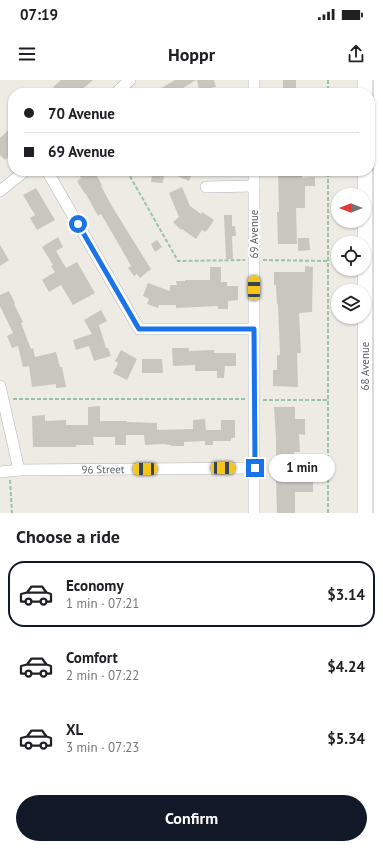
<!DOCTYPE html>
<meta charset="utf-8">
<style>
body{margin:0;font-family:"PT Sans",sans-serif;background:#f2f2f2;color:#202124;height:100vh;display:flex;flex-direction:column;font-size:15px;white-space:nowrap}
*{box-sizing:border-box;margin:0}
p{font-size:13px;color:#757577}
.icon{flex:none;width:22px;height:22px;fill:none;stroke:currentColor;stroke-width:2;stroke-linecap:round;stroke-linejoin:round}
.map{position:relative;height:433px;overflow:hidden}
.side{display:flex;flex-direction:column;background:#fff;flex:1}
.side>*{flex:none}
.hud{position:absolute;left:8px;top:8px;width:367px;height:88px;border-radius:16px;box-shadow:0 1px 3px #0004;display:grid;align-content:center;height:88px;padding:0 16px;background:#fff}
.needle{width:26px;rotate:270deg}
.tools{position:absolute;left:331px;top:108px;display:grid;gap:8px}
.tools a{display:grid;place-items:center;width:40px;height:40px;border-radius:50%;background:#fff;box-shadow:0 1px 3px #0004;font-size:20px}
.end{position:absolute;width:18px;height:18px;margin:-9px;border:5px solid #1a73e8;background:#fff;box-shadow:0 0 0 2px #fff}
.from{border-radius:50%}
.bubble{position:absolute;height:28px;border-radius:14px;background:#fff;box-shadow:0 1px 3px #0004;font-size:13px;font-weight:600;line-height:28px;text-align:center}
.car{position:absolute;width:12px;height:24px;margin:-12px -6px;border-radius:5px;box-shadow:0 0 3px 1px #0007;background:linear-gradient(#f5c518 24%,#345 0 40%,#f5c518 0 76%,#345 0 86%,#f5c518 0)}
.hud b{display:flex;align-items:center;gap:14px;height:38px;font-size:15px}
.hud b+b{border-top:1px solid #e0e0e0}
.hud i{width:10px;height:10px;background:#202124}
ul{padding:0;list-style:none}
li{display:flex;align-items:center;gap:12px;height:66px;margin:0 8px 6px;padding:0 8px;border:2px solid transparent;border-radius:16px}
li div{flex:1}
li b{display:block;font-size:15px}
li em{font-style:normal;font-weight:600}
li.on{border-color:#111827}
li>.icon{width:36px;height:36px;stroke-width:1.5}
h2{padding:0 16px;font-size:18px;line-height:48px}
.cta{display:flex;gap:8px;margin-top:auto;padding:8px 16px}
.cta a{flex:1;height:46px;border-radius:24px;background:#111827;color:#fff;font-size:16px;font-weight:600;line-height:46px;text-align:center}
.status{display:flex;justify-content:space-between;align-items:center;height:28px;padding:0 20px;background:#fff;direction:ltr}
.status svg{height:11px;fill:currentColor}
header{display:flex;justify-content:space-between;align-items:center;height:52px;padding:0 16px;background:#fff;font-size:18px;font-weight:600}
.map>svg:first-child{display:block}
.building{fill:#c9c6c0}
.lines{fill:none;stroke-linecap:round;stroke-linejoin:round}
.minor-casing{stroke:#b1b4b8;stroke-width:12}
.secondary-casing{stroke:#b0b3b8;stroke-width:16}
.path{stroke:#9bc4a7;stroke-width:2;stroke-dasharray:4 2;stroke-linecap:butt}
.minor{stroke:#fff;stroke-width:11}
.secondary{stroke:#fff;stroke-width:15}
.route{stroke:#1a73e8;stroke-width:5}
.labels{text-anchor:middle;stroke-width:4;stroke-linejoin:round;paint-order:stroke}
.street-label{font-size:11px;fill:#5c5f63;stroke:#fff}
</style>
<div class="status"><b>07:19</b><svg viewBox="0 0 49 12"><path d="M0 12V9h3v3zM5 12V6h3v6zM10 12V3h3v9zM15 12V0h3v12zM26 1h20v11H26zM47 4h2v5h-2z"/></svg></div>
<header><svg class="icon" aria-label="menu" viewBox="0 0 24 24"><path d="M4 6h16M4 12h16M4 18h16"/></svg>Hoppr<svg class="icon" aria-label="share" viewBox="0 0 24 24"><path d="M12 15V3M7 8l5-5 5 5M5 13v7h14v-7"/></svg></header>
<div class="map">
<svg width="383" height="433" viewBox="0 0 383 433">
<rect width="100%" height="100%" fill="#edebe4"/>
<!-- building -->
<path class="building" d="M 61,0 L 93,0 L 78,13 L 58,13 L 53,7 Z
M 175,0 L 196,0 L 175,13 L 153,13 Z
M 197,0 L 214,0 L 216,7 L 210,8 L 211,12 L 200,13 Z
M 283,0 L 296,0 L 296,8 L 293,8 L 293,13 L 283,13 Z
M 13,46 L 13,73 L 5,80 L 0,75 L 0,58 Z
M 76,91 L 94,91 L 102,105 L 101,106 L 113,128 L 151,189 L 140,198 L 137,194 L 134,196 L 128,188 L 131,186 L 114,156 L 101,134 L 98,136 L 86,114 L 85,114 L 77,101 L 81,98 Z
M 166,91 L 193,91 L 189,101 Z
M 278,91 L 302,91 L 302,98 L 315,97 L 315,106 L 305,106 L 305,128 L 296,128 L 297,164 L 278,164 L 277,132 L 279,132 Z
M 152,94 L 164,95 L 163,103 L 151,102 Z
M 182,107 L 190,126 L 201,134 L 202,132 L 214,140 L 208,149 L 205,152 L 202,150 L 196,159 L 182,149 L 181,150 L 173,142 L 179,137 L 169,113 Z
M 36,108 L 55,140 L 37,150 L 30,138 L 35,135 L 23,115 Z
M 224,135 L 232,135 L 232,146 L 235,146 L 236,156 L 232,156 L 233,179 L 226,179 Z
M 58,157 L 63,167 L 56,171 L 66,188 L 77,182 L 95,213 L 73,225 L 61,205 L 49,212 L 42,200 L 55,192 L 51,186 L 53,185 L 42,167 Z
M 298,158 L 309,158 L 310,170 L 298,171 Z
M 157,160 L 162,167 L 155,172 L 151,164 Z
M 0,165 L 9,180 L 0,186 Z
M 305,186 L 313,187 L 312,232 L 299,233 L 301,273 L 297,273 L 298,307 L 273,306 L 273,290 L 277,290 L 277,275 L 280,275 L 278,224 L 277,224 L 276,205 L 274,205 L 274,192 L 305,192 Z
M 210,187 L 221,187 L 221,202 L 227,202 L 227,206 L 238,206 L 238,220 L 228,221 L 228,229 L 218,229 L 218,226 L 176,228 L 176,225 L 159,225 L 158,228 L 147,224 L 149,219 L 143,216 L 148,203 L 170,211 L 170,205 L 177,205 L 176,201 L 185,201 L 185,200 L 210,200 Z
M 9,211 L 15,223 L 14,224 L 23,242 L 21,243 L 31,269 L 33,268 L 35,277 L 56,272 L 60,287 L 62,287 L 66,307 L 56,308 L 56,304 L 32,307 L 29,286 L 23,287 L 18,266 L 12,268 L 7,256 L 13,253 L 0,226 L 0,215 Z
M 101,230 L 107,241 L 99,245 L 106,268 L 108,268 L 111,276 L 94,281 L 89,266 L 76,270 L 73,260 L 92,254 L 84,240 Z
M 172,268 L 189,268 L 189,271 L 214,270 L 214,273 L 236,273 L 236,286 L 225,286 L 224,298 L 217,298 L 217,291 L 195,291 L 195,285 L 173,286 Z
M 121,270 L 137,279 L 127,300 L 113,293 L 118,283 L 115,281 Z
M 142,279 L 162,279 L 163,293 L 142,293 Z
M 100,326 L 100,341 L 127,341 L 127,342 L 157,343 L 157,350 L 193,349 L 193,340 L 205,339 L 206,350 L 221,350 L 221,340 L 235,340 L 235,358 L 231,358 L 231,361 L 213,361 L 213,365 L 205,365 L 205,361 L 184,362 L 184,366 L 171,366 L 171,365 L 163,364 L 145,365 L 144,355 L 126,355 L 126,365 L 115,365 L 115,357 L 93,357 L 94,365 L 76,365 L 76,367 L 33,367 L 32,336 L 45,335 L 45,341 L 66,340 L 66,345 L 88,345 L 88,327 Z
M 274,327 L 295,327 L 295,339 L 305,339 L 305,355 L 299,354 L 300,372 L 294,372 L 294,379 L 292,379 L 292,398 L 313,398 L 313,412 L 295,412 L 295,433 L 277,433 L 276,399 L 274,399 L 274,388 L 276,388 L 276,359 Z"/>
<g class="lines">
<defs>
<g id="minor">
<path d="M 116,13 L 130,0"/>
<path d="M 254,13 L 254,0"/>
<path d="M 47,91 L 139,249 L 254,249"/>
<path d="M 254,91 L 254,433"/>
<path d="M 206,107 L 254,106"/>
<path d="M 0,111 L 25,91"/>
<path d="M 0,306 L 19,390"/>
<path id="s1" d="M 0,392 L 19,390 L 255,388"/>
</g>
<path id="secondary" d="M 381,0 L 381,433
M 365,13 L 365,0
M 365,433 L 365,91"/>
</defs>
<!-- minor casing -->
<use href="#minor" class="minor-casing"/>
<!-- secondary casing -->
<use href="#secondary" class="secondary-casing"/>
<!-- path -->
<path class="path" d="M 328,0 L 328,13
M 127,91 L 178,181 L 245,180
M 263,180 L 328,181
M 13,319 L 245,319
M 263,320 L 328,320
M 10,400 L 12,433
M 328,433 L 328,91"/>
<!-- minor -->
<use href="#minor" class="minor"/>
<!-- secondary -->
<use href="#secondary" class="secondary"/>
</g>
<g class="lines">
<!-- route -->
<path class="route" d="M 78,144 L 139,249 L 254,249 L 255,388"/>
</g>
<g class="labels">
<!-- street labels -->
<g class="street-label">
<text transform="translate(254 154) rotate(-90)" y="4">69 Avenue</text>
<text transform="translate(365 286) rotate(-90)" y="4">68 Avenue</text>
<text dy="4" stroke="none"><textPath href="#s1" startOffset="103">96 Street</textPath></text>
</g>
</g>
</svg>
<div class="tools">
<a><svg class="needle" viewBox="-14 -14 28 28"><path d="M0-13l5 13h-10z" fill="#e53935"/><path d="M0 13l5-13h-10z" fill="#757577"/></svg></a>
<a><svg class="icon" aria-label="locate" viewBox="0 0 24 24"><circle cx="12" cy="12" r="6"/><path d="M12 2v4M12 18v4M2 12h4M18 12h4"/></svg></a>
<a><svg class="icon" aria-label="layers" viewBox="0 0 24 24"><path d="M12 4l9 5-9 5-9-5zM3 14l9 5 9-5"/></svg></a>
</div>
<i class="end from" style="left:78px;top:144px"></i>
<i class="end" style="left:255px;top:388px"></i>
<div class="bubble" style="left:269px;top:374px;width:66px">1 min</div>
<i class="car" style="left:254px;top:208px;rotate:0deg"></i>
<i class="car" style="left:223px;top:388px;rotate:90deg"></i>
<i class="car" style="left:145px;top:389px;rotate:270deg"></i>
<div class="hud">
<b><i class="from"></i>70 Avenue</b>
<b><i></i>69 Avenue</b>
</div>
</div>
<section class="side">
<h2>Choose a ride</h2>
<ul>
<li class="on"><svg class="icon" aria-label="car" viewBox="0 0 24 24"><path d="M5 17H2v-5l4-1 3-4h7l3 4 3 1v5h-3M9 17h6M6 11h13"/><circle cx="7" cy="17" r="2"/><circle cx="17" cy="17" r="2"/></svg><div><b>Economy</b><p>1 min · 07:21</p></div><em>$3.14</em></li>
<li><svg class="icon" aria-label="car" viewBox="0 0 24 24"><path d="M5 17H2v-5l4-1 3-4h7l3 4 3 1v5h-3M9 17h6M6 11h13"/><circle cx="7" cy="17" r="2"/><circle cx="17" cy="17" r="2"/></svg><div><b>Comfort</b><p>2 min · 07:22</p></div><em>$4.24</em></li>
<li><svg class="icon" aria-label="car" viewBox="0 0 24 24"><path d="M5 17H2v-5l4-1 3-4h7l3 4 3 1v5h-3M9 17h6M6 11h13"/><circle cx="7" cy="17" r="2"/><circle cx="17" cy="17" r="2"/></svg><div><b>XL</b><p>3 min · 07:23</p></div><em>$5.34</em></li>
</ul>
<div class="cta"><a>Confirm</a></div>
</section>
